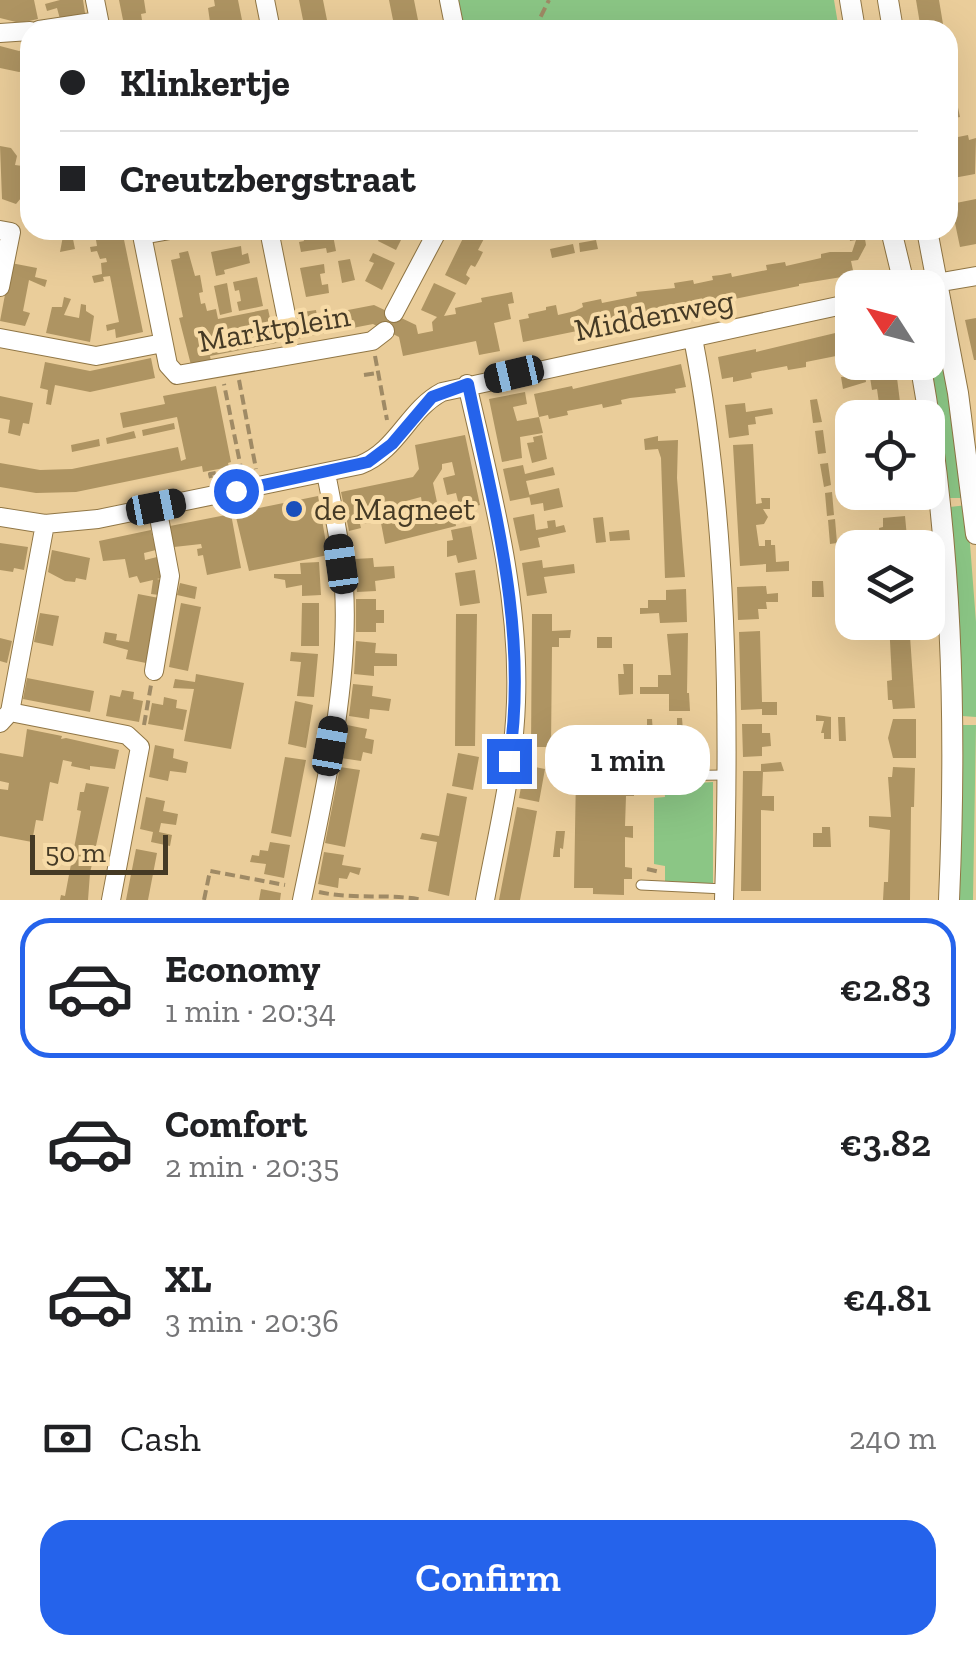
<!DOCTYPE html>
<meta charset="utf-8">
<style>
body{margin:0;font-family:"Zilla Slab",serif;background:#f6f6f6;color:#202124;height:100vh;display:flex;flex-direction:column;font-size:38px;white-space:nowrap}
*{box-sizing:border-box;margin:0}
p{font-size:32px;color:#757577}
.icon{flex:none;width:55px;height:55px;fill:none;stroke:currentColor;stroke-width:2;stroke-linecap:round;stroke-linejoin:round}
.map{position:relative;height:900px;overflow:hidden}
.side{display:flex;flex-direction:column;background:#fff;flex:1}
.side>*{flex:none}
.banner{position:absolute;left:20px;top:20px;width:938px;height:220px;border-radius:30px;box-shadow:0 10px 40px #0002;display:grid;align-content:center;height:220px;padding:0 40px;background:#fff}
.needle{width:65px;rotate:306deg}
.controls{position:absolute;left:835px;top:270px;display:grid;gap:20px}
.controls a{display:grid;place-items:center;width:110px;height:110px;border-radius:20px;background:#fff;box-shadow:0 10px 40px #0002;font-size:50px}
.scale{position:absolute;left:30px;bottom:25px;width:138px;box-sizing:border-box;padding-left:10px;border:5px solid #453a25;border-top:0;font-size:28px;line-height:35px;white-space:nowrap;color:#453a25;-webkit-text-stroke:8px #f7dba7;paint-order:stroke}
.end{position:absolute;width:45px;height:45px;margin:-22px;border:12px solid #2563eb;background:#fff;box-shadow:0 0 0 5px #fff}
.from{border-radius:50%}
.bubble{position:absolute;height:70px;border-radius:30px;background:#fff;box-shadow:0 10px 40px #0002;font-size:32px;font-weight:600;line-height:70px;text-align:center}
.car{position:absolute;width:30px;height:60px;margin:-30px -15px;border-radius:12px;box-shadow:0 0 8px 2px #0007;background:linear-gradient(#222 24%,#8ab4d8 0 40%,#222 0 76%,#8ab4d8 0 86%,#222 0)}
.banner b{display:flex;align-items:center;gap:35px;height:95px;font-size:38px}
.banner b+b{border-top:2px solid #e0e0e0}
.banner i{width:25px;height:25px;background:#202124}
ul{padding:18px 0 0;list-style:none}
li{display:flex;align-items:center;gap:30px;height:140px;margin:0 20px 15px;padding:0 20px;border:5px solid transparent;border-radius:30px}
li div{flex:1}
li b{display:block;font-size:38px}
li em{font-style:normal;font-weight:600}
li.current{border-color:#2563eb}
li>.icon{width:90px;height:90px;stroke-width:1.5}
.pay{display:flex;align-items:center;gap:25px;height:110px;padding:0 40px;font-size:38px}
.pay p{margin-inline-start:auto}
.action{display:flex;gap:20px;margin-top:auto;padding:20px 40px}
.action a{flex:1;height:115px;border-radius:30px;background:#2563eb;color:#fff;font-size:40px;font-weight:600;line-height:115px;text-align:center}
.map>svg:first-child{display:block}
.green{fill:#8bc685}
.building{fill:#ae9462}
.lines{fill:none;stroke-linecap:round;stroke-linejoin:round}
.service-casing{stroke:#907645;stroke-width:11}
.minor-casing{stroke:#907645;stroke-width:20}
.tertiary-casing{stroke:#907645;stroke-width:22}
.path{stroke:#9f8a65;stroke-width:4;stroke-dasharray:10 5;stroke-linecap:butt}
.service{stroke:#fff;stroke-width:9}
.minor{stroke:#fff;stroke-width:18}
.tertiary{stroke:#fff;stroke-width:20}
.route{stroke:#2563eb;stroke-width:12}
.poi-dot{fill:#194fbb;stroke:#f7dba7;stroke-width:4}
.labels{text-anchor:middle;stroke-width:8;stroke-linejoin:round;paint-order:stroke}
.street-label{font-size:32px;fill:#453a25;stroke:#f7dba7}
.poi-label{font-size:32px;fill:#453a25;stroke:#f7dba7;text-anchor:start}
</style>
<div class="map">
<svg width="976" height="900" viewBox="0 0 976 900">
<rect width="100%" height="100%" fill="#eacd9a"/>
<!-- green -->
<path class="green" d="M 455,0 L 834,0 L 839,30 L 461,30 Z
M 935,314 L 966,498 L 948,498 L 928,362 L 928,316 Z
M 967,505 L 976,622 L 976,717 L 962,716 L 950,507 Z
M 962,725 L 976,725 L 973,900 L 956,900 Z
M 713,782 L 713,884 L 665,881 L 665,866 L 654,864 L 654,798 L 665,797 L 664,785 Z"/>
<!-- building -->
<path class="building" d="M 0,0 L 34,0 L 38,19 L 20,23 L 0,18 Z
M 60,0 L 83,0 L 85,13 L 60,19 L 57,8 L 47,11 L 45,4 Z
M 119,0 L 144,0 L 146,13 L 141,14 L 142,20 L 150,30 L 125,30 Z
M 214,0 L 238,0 L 244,30 L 220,30 L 218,20 L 210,22 L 208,8 L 215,6 Z
M 299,0 L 323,0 L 329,30 L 305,30 Z
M 389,0 L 414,0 L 420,30 L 395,30 Z
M 916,0 L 939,0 L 944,30 L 921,30 Z
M 0,46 L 19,51 L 30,48 L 30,70 L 19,72 L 0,68 Z
M 948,60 L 960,117 L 948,119 Z
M 968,135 L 969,140 L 976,138 L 975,174 L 948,179 L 948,139 Z
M 0,146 L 11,148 L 17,156 L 15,165 L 30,167 L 30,210 L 26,199 L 21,198 L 16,204 L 2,199 Z
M 976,199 L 976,244 L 960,247 L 951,204 Z
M 72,230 L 122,230 L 143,332 L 116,338 L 115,329 L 107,331 L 106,325 L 119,322 L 110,276 L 103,277 L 104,281 L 94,283 L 92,276 L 102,274 L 101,263 L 107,262 L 106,258 L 100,259 L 97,251 L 91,252 L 90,247 L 97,246 L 95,234 L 77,240 Z
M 332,230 L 336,251 L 327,253 L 326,248 L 301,252 L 299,242 L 304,241 L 302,234 Z
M 383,230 L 406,230 L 396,250 L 378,241 Z
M 467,230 L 494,230 L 492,235 L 487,233 L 478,250 L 483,252 L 479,260 L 475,267 L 471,265 L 468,270 L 466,275 L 470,278 L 466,285 L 445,275 Z
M 667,230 L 668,234 L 640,240 L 638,232 Z
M 848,230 L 870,230 L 872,237 L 865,239 L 866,245 L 858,260 L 851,261 L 854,275 L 799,284 L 799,286 L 523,342 L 519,320 L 529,318 L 528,314 L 546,310 L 546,307 L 556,305 L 558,315 L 575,311 L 583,307 L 582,303 L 601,299 L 602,303 L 637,296 L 636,292 L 675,288 L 674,283 L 693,280 L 694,284 L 713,280 L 712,276 L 721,275 L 731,273 L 732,277 L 767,270 L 766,265 L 785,262 L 786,266 L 821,258 L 821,254 L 830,252 L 852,252 L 856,240 L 850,241 Z
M 72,234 L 75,249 L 60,252 L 63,236 Z
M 596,240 L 598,249 L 580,252 L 579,243 Z
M 573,244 L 575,253 L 552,258 L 550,249 Z
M 241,246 L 242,255 L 248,253 L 250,263 L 224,270 L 225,274 L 216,276 L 211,252 Z
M 188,251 L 195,276 L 200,275 L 203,292 L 199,293 L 201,304 L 205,303 L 207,311 L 216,309 L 218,319 L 268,309 L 271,323 L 304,316 L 303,312 L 316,310 L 317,316 L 374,305 L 416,325 L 418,334 L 433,331 L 432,322 L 437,317 L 421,310 L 434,283 L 456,293 L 444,316 L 456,314 L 455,308 L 482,302 L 481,298 L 512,292 L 514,303 L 508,304 L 511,319 L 494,323 L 500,351 L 479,355 L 476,341 L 403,356 L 399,337 L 373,324 L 210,356 L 211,361 L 191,365 L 179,318 L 183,317 L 171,260 L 180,258 L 179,253 Z
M 373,253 L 395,263 L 382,290 L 365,281 L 374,263 L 369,261 Z
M 350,259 L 355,280 L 342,283 L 338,261 Z
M 11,263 L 37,268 L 35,277 L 47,280 L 45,287 L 29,280 L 23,311 L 30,313 L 25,326 L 0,321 Z
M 324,264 L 325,273 L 320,274 L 322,285 L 328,284 L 329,293 L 306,297 L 300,268 Z
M 257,277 L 263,306 L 239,311 L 237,302 L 241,301 L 240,295 L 239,290 L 235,291 L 233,282 Z
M 227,283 L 232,312 L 220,315 L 214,286 Z
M 64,297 L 71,299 L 64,315 L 79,318 L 81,304 L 86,305 L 86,311 L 94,316 L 90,342 L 46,333 L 52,307 L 62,307 Z
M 976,318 L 976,360 L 974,360 L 965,320 Z
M 852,329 L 852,357 L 842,359 L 841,355 L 806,362 L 806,367 L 788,370 L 787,366 L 760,371 L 751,373 L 752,378 L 733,382 L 733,377 L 722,379 L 718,357 L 756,349 L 756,352 Z
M 151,358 L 155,378 L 90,392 L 55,385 L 51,405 L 46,404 L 48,390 L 40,388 L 45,362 L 90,371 Z
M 872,362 L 895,362 L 902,418 L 881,418 L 877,389 L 872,390 L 869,371 L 874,370 Z
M 681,364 L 686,387 L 675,389 L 676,393 L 630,398 L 621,400 L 622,404 L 603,408 L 602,404 L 567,411 L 568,415 L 549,419 L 548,415 L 539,417 L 534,394 L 572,386 L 573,389 Z
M 865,375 L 866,382 L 843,389 L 841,377 Z
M 216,386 L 231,462 L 228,463 L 229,467 L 203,472 L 202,466 L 76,492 L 36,493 L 0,487 L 0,463 L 40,470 L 72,469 L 178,447 L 181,461 L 186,459 L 177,417 L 123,428 L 120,413 L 165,404 L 163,396 Z
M 525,392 L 527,404 L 513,407 L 517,421 L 539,417 L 543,433 L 520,437 L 522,458 L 502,462 L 489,399 Z
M 0,396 L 33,403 L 29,424 L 23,423 L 20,436 L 8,433 L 10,420 L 0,418 Z
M 817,399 L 822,422 L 813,423 L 810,400 Z
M 745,403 L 746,412 L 772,408 L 773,414 L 755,417 L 756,424 L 748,425 L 749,435 L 729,438 L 725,405 Z
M 174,423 L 175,429 L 143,436 L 142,430 Z
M 823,430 L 826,453 L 818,454 L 815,431 Z
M 134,431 L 136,438 L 107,444 L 106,438 Z
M 465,435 L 480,505 L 460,509 L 456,493 L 447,495 L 443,478 L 455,475 L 452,462 L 442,464 L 442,469 L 433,483 L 438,507 L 423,510 L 421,497 L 406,501 L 407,504 L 365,510 L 367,523 L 360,524 L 361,528 L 349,531 L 341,492 L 413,477 L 419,469 L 415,445 Z
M 542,435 L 547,459 L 532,463 L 527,443 L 534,442 L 533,437 Z
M 658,436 L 658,441 L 678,440 L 677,478 L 685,577 L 665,578 L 661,458 L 658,449 L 645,450 L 644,439 Z
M 99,439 L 100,446 L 72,452 L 71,445 Z
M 753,444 L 756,504 L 762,503 L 761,498 L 770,498 L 770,509 L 763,509 L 768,517 L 764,524 L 756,525 L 759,546 L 765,546 L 765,540 L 771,540 L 771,545 L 775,545 L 776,562 L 789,561 L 789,571 L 766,572 L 766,564 L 740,566 L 733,445 Z
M 828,463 L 831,485 L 824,487 L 820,464 Z
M 523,465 L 525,474 L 553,467 L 555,475 L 526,481 L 530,497 L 510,501 L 503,469 Z
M 559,488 L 563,507 L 544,511 L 543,503 L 531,505 L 529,495 Z
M 832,492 L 834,515 L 827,516 L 825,493 Z
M 893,492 L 916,492 L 917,499 L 895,503 Z
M 318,496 L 328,555 L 249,571 L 235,513 Z
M 453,511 L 456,526 L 385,544 L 381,523 Z
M 231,514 L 241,568 L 207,575 L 203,555 L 198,556 L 197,549 L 202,548 L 201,544 L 174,547 L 170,526 Z
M 534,514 L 536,530 L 548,528 L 547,521 L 555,520 L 556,527 L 564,525 L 566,532 L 538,538 L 540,547 L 520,551 L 513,518 Z
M 905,516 L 908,548 L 881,547 L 879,528 L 883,527 L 883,518 Z
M 603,517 L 606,542 L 596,543 L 593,518 Z
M 835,519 L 837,543 L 830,544 L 828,520 Z
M 471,526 L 477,559 L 458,563 L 456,555 L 447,557 L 447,541 L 453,540 L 451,530 Z
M 151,530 L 156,550 L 144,553 L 145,560 L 157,557 L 161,578 L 157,579 L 161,580 L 159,595 L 151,594 L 153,580 L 140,583 L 137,576 L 129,578 L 125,559 L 103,561 L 99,541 Z
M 629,530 L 630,540 L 610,541 L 609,532 Z
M 0,543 L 28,547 L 24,570 L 14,568 L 13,572 L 0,570 Z
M 52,550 L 90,558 L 86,580 L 76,578 L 75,582 L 65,581 L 48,572 Z
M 373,558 L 374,567 L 394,566 L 395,578 L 375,581 L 376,591 L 357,592 L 354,559 Z
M 542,560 L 543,568 L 574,564 L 575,573 L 544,577 L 547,593 L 527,596 L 522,563 Z
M 319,562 L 321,595 L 302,596 L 302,585 L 286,588 L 285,580 L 274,578 L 274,574 L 301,574 L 300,563 Z
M 475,570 L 480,603 L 460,606 L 455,573 Z
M 812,581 L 823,581 L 824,597 L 812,597 Z
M 180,583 L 197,587 L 195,599 L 177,595 Z
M 766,586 L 767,594 L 778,593 L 778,602 L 766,602 L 767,609 L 758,609 L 759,619 L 738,620 L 737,587 Z
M 686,589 L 687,622 L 660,623 L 659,613 L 640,614 L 640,608 L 648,608 L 648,600 L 666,600 L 666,590 Z
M 138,594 L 159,598 L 146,663 L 126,659 L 128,650 L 103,643 L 105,632 L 117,634 L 116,640 L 129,642 Z
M 356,599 L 376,599 L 376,610 L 384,610 L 384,623 L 376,623 L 376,632 L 356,632 Z
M 181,603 L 201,607 L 188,671 L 169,667 Z
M 302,603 L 319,603 L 319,646 L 301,646 Z
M 40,613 L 59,616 L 53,646 L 34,642 Z
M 456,614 L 477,614 L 475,746 L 455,746 Z
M 532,614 L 552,614 L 552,631 L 571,630 L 570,638 L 559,638 L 559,647 L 552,647 L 551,747 L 531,747 Z
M 889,622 L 909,622 L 915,708 L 893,709 L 892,700 L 888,700 L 887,681 L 892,680 Z
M 760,631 L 762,702 L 777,702 L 777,715 L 762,715 L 762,709 L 741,710 L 739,632 Z
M 688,633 L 687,693 L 689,693 L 690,711 L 669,711 L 669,694 L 640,694 L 640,687 L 658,687 L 658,675 L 671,675 L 667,634 Z
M 597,637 L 612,637 L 612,648 L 597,648 Z
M 0,638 L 12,641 L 7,663 L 0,661 Z
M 356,641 L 376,643 L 375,653 L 397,654 L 397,666 L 374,666 L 374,676 L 354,674 Z
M 291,652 L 318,654 L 314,697 L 297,696 L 301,662 L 290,661 Z
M 623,664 L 633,664 L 633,694 L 619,695 L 618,674 L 624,674 Z
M 196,674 L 244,683 L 231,749 L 184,741 L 194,689 L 173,688 L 175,679 L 195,682 Z
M 27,678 L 94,691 L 90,712 L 23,699 Z
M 353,684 L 373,686 L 372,696 L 391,699 L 389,711 L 370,709 L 369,719 L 349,716 Z
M 122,690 L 134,692 L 133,699 L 143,701 L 139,722 L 106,716 L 110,695 L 120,697 Z
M 164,697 L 177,700 L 176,708 L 187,710 L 183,730 L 148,724 L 152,703 L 163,705 Z
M 295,701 L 313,705 L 306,748 L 288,744 Z
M 816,715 L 831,717 L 831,739 L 824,739 L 824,733 L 821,733 L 824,721 L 816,721 Z
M 838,717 L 845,717 L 846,741 L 839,741 Z
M 677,718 L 682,718 L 683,731 L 695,731 L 697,757 L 636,760 L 635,734 L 647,733 L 647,719 L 652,719 L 653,733 L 677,732 Z
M 893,719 L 916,719 L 916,758 L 893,758 L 888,738 Z
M 742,724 L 762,724 L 762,733 L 770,733 L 771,746 L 762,747 L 762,756 L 743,757 Z
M 347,725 L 367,729 L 365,738 L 374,740 L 372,754 L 363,752 L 361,761 L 341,758 Z
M 27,729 L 62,736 L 61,739 L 66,738 L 119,750 L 115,769 L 90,766 L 90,770 L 71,766 L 72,762 L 63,760 L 58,784 L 50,782 L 43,821 L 36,820 L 32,842 L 0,836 L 0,789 L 8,790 L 9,783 L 0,781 L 0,753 L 23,757 Z
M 155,745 L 174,749 L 173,758 L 188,762 L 186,773 L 170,771 L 168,781 L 149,777 Z
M 458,753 L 479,757 L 473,790 L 452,786 Z
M 285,757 L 306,760 L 291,837 L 271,833 Z
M 781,762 L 784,771 L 763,772 L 762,796 L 774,796 L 774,811 L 761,810 L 761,891 L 741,891 L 743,771 L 761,771 L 761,764 Z
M 525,765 L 545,769 L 539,802 L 519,798 Z
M 340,767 L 360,770 L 345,847 L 325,843 Z
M 893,767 L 915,768 L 914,807 L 911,807 L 910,900 L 883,900 L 884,882 L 888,882 L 890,830 L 869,827 L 869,816 L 891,817 L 888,777 L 892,777 Z
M 595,768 L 626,769 L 626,784 L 634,784 L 634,796 L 626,796 L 625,826 L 633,826 L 633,838 L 625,837 L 625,867 L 632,868 L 632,879 L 624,879 L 624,895 L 593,894 L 593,888 L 574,888 L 576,774 L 595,774 Z
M 86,783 L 109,787 L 90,873 L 88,900 L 60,900 L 61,895 L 65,896 L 81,811 L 77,810 L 80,792 L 84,792 Z
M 447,793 L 467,797 L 449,896 L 428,891 L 437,842 L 420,839 L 422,833 L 439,836 Z
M 146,797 L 165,801 L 163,811 L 178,814 L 176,825 L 161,823 L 159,832 L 172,835 L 170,846 L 151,842 L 153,832 L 140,829 Z
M 517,807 L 537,811 L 531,844 L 520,900 L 499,900 Z
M 822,827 L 830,827 L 831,847 L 813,847 L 813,833 L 822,833 Z
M 556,831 L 565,831 L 563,849 L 560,848 L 560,857 L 553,857 Z
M 270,842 L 290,845 L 284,878 L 264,874 L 266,864 L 250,862 L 252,855 L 259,856 L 260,850 L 268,851 Z
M 136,849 L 157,853 L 148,900 L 126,900 Z
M 324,852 L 344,855 L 342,865 L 361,868 L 359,875 L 350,872 L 347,879 L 339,878 L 338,888 L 318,884 Z
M 261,889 L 281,893 L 280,900 L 259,900 Z"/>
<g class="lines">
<defs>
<path id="service" d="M 646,776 L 725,775
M 641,885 L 724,889"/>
<path id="minor" d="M 95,0 L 101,30
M 265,0 L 271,30
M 449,0 L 455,30
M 39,30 L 99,21
M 0,33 L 30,31
M 0,230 L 11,232 L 0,287
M 141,230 L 168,365 L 177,375 L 372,341 L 385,331
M 269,230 L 287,320
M 142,235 L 170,230
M 936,283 L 976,276
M 394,313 L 438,230
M 0,338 L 96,356 L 163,343
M 693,338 C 728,519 730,716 724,900
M 467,384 C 491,489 520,594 516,702 C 514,768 497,835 485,900
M 0,517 L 45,524 L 98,519 L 360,465 C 398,450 408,410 442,392 L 852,303
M 154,671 L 170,576 L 157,507
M 10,712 L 45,524
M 0,723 L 10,712 L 127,735 L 140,747 L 111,900
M 302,900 C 322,803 350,686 344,587 C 342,549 333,510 326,473"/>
<path id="tertiary" d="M 850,0 L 855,30
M 888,0 L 893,30
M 891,230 L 905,288
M 927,230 L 958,393 L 976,534
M 920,362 C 952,541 957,719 949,900"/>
</defs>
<!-- service casing -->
<use href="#service" class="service-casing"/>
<!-- minor casing -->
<use href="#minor" class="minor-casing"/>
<!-- tertiary casing -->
<use href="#tertiary" class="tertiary-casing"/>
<!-- path -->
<path class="path" d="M 534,30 L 549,0
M 375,356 L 387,420
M 364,375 L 378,373
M 239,380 L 256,469
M 211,478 L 210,474 L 241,468 L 224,384
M 144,725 L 151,685
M 650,792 L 661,791
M 647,869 L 660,872
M 319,892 C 354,900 388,893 423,900
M 204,900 L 210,871 L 285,885"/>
<!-- service -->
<use href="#service" class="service"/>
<!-- minor -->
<use href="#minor" class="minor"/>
<!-- tertiary -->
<use href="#tertiary" class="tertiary"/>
</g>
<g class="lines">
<!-- route -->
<path class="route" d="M 236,491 L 368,462 L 392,444 L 432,397 L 468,384 C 494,509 529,632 509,761"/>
</g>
<!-- markers -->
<circle class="poi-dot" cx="294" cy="509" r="10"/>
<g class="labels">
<!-- street labels -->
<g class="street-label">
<text transform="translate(654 315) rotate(-11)" y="11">Middenweg</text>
<text transform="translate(274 328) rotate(-10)" y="11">Marktplein</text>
</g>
<!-- poi labels -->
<g class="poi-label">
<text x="314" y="520">de Magneet</text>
</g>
</g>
</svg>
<div class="controls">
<a><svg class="needle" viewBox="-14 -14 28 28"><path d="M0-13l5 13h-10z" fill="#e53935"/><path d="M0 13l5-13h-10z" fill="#757577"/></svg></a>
<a><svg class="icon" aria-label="locate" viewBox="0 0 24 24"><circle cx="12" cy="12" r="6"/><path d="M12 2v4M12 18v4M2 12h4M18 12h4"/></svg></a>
<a><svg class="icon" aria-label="layers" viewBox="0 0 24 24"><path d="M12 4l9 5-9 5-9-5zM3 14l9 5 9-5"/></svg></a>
</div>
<div class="scale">50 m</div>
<i class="end from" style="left:236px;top:491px"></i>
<i class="end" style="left:509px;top:761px"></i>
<div class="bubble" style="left:545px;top:725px;width:165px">1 min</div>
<i class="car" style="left:514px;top:374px;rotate:257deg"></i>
<i class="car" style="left:156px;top:507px;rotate:79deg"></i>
<i class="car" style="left:341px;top:564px;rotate:352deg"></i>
<i class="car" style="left:330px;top:746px;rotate:10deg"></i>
<div class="banner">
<b><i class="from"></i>Klinkertje</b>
<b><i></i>Creutzbergstraat</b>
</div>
</div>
<section class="side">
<ul>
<li class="current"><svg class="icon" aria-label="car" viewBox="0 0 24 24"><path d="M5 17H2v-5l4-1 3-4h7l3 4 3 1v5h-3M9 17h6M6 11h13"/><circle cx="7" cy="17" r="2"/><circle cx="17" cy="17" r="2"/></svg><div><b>Economy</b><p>1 min · 20:34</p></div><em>€2.83</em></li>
<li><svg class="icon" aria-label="car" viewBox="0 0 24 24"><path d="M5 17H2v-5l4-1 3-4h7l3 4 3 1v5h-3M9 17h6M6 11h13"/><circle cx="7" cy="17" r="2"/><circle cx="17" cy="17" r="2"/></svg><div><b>Comfort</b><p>2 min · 20:35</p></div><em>€3.82</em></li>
<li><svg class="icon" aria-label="car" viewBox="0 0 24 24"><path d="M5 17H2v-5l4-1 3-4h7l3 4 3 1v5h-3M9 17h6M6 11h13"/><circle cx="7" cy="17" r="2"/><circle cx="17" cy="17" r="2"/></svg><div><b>XL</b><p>3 min · 20:36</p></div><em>€4.81</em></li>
</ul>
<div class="pay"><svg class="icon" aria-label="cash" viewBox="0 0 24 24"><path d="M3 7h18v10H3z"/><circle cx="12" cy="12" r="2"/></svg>Cash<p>240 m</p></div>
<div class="action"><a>Confirm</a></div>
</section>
